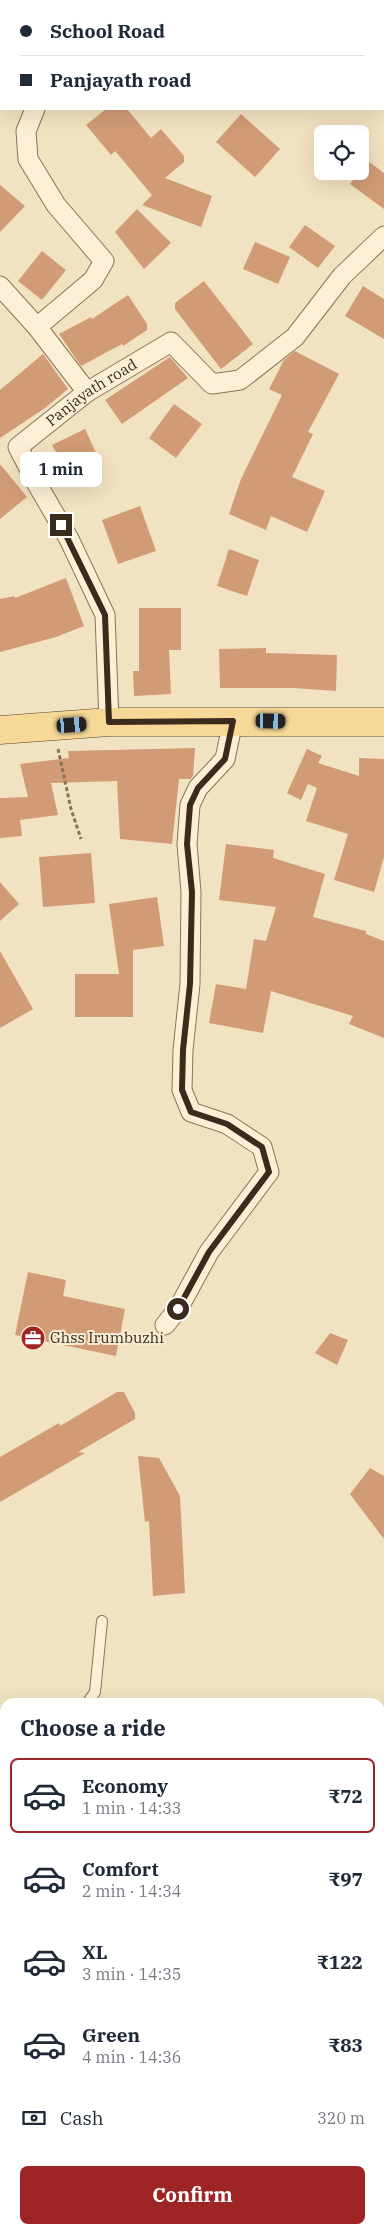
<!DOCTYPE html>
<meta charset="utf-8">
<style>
body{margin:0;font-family:"IBM Plex Serif",serif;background:#f6f6f7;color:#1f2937;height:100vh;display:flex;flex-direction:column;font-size:19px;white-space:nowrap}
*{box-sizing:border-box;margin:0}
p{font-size:16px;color:#747a83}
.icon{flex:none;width:28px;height:28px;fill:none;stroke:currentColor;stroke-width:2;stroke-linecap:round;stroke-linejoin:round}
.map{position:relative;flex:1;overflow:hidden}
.panel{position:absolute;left:0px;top:1698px;width:385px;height:536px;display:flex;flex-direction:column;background:#fff;border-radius:15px 15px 0 0;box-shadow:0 5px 20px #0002}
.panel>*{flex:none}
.top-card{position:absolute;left:0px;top:0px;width:385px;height:110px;box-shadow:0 5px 20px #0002;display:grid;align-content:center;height:110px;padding:0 20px;background:#fff}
.controls{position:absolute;left:314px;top:125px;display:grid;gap:10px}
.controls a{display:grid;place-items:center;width:55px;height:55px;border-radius:8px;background:#fff;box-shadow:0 5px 20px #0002;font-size:25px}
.end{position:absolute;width:22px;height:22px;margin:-11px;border:6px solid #3a2b1d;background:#fff;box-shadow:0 0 0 2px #fff}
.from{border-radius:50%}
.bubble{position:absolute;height:35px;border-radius:8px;background:#fff;box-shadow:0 5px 20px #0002;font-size:16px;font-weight:700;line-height:35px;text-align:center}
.car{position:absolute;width:15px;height:30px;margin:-15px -8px;border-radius:6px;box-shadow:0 0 4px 1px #0007;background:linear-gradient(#222 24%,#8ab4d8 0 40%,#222 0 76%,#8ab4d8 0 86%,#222 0)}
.top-card b{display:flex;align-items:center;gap:18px;height:48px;font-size:19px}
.top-card b+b{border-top:1px solid #e0e1e3}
.top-card i{width:12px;height:12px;background:#1f2937}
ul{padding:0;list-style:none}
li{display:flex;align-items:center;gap:15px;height:75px;margin:0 10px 8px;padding:0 10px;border:2px solid transparent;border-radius:8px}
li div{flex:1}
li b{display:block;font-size:19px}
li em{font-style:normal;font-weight:700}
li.current{border-color:#9e2425}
li>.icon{width:45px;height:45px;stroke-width:1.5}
h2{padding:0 20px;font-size:22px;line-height:60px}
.pay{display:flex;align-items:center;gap:12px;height:55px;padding:0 20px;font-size:19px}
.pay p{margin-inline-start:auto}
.action{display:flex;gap:10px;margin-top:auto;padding:10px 20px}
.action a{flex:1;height:58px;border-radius:8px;background:#9e2425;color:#fff;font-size:20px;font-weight:700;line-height:58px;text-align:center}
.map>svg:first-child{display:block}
.building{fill:#d19b75}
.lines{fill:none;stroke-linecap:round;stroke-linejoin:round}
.lane-casing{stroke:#8b7357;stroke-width:12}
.street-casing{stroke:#8b7357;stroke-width:21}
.primary-casing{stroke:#59412c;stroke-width:29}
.path{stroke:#8b7357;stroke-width:3;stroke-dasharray:4 2.5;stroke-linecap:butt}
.lane{stroke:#fbf0d5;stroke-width:10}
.street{stroke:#fbf0d5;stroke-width:19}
.primary{stroke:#f6d897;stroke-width:28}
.route{stroke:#3a2b1d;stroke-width:6}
.labels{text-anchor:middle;stroke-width:4;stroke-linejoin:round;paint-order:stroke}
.street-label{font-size:15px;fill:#3a2b1d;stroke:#f8ecd1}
.poi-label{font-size:15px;fill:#3a2b1d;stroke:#f8ecd1;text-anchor:start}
</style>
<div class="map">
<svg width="384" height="2233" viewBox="0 0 384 2233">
<rect width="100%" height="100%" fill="#f1e2c1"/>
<!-- building -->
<path class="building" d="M 106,109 L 127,109 L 151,138 L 161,129 L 184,156 L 184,162 L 165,178 L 212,196 L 201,227 L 142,205 L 152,195 L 115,151 L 111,155 L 86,125 Z
M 241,114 L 280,149 L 255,177 L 216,142 Z
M 368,161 L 384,173 L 384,209 L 350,184 Z
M 0,185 L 25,206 L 0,232 Z
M 137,209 L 171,243 L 144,269 L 115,232 Z
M 305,225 L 335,246 L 318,268 L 289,247 Z
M 255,242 L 290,257 L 278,284 L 243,269 Z
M 42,251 L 66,270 L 42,300 L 18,281 Z
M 204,281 L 253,344 L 221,369 L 175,309 L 175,303 Z
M 363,286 L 384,299 L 384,339 L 345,316 Z
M 128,295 L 147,324 L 147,330 L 123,346 L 122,344 L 81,366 L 59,334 L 91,317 L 92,319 Z
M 295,351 L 339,374 L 308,432 L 313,434 L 292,477 L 325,491 L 307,532 L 271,516 L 266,530 L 229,514 L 241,479 L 282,395 L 269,389 L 284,360 Z
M 43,354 L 68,389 L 45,408 L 0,438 L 0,390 Z
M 170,357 L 188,378 L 122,424 L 105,400 Z
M 174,404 L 202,424 L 176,458 L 149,438 Z
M 85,429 L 102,466 L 72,481 L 52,445 Z
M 0,464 L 27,497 L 0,519 Z
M 140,506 L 156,551 L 118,564 L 102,520 Z
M 229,549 L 259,560 L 247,596 L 217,586 Z
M 66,578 L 84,626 L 56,637 L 0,652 L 0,599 L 14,596 L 15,598 Z
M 139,608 L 181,608 L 181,650 L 169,650 L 171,694 L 134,696 L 133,671 L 139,671 Z
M 266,648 L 266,653 L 337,655 L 336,691 L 293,688 L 220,688 L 219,649 Z
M 195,748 L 193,776 L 191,779 L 179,779 L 172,844 L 120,839 L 117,781 L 51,783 L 58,815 L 20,820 L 22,836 L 0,838 L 0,798 L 28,797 L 20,764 L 69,758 L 68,751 Z
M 307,749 L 322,756 L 318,763 L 359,776 L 359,758 L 384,759 L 384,857 L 374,892 L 334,880 L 348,834 L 306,821 L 317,788 L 308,784 L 301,800 L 287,793 Z
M 226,844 L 274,850 L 273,858 L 325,874 L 313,917 L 366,931 L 366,934 L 384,941 L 384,1038 L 349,1024 L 353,1016 L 271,991 L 263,1033 L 209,1023 L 216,984 L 246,989 L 254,939 L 266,941 L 276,907 L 219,900 Z
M 91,853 L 95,903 L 43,907 L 39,857 Z
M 0,882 L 19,904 L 0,921 Z
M 157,897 L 164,946 L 133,950 L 133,1017 L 75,1017 L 75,974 L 119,974 L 109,904 Z
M 0,951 L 33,1009 L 0,1028 Z
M 28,1272 L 66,1280 L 63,1296 L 125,1309 L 116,1356 L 15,1335 Z
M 330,1333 L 348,1340 L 337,1365 L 315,1353 Z
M 117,1392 L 124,1392 L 135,1413 L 135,1419 L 78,1452 L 85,1453 L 0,1502 L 0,1457 L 59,1423 L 60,1426 Z
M 138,1456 L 159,1458 L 180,1496 L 185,1593 L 153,1596 L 149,1521 L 145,1522 Z
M 370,1468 L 384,1476 L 384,1539 L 350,1494 Z"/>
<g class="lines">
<defs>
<path id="lane" d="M 88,1702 L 95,1692 L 102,1621"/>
<g id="street">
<path d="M 83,1 L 83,0"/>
<path d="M 35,109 L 26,131 L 28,159 L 56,205 L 104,261 L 93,280 L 37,327 L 87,392"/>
<path d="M 0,286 L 37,327"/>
<path id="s1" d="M 109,722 L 105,615 L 69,539 L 37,484 L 18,447 L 87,392 L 171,342 L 212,384 L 240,380 L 295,337 L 342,276 L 384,236"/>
<path d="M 165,1325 L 178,1309 L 209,1252 L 269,1172 L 262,1147 L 227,1124 L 191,1112 L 182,1090 L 183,1050 L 190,984 L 191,892 L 187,844 L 190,805 L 198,788 L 225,759 L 233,721"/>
<path d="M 380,1780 L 384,1771"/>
</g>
<path id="primary" d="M 0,730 L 109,722 L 384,722"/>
</defs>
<!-- lane casing -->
<use href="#lane" class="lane-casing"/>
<!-- street casing -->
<use href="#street" class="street-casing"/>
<!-- primary casing -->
<use href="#primary" class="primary-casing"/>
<!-- path -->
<path class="path" d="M 58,749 L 71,809 L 81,839
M 251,2229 L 251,2233
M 223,2233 L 232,2229"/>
<!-- lane -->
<use href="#lane" class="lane"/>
<!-- street -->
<use href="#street" class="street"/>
<!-- primary -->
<use href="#primary" class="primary"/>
</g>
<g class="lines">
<!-- route -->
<path class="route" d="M 61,525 L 105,615 L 109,722 L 233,721 L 225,759 L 198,788 L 190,805 L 187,844 L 192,892 L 190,984 L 183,1050 L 182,1090 L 191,1112 L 227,1124 L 262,1147 L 269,1172 L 209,1252 L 178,1309"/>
</g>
<!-- icons -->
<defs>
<symbol id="office-disc" viewBox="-11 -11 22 22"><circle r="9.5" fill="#9e2425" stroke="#f8ecd1"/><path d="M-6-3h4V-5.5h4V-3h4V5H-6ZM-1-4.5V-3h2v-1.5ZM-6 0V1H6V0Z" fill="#fff"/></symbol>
</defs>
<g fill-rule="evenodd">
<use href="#office-disc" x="19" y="1324" width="28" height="28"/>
</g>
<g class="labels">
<!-- street labels -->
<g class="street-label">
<text dy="5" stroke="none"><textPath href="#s1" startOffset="388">Panjayath road</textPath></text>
</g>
<!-- poi labels -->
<g class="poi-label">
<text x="50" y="1343">Ghss Irumbuzhi</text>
</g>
</g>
</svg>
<div class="controls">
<a><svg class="icon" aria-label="locate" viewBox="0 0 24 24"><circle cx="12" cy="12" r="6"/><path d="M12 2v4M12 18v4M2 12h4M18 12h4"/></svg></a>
</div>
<i class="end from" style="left:178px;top:1309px"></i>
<i class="end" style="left:61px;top:525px"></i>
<div class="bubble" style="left:20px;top:452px;width:82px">1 min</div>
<i class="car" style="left:271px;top:721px;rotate:91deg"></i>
<i class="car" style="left:72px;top:725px;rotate:86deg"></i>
<div class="top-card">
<b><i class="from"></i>School Road</b>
<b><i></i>Panjayath road</b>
</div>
<section class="panel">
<h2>Choose a ride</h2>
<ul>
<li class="current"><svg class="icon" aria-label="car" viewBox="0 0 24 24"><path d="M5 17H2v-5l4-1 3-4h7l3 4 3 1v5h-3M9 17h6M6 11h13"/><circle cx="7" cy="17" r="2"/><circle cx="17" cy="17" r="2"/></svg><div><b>Economy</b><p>1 min · 14:33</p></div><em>₹72</em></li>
<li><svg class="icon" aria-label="car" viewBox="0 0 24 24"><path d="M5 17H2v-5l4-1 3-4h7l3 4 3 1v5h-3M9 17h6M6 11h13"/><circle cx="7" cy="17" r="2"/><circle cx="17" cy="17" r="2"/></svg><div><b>Comfort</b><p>2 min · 14:34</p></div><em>₹97</em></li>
<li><svg class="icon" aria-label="car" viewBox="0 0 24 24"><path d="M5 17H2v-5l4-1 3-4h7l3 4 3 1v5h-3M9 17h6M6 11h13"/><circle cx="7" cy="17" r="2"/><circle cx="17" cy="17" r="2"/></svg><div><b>XL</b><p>3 min · 14:35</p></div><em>₹122</em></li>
<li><svg class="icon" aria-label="car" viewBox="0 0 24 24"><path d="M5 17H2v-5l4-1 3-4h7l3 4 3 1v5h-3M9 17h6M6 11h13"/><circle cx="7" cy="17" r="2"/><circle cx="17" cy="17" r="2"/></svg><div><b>Green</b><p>4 min · 14:36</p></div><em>₹83</em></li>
</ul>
<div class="pay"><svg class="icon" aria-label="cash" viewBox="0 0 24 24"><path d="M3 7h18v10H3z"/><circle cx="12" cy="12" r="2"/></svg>Cash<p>320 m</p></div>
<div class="action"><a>Confirm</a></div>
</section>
</div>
